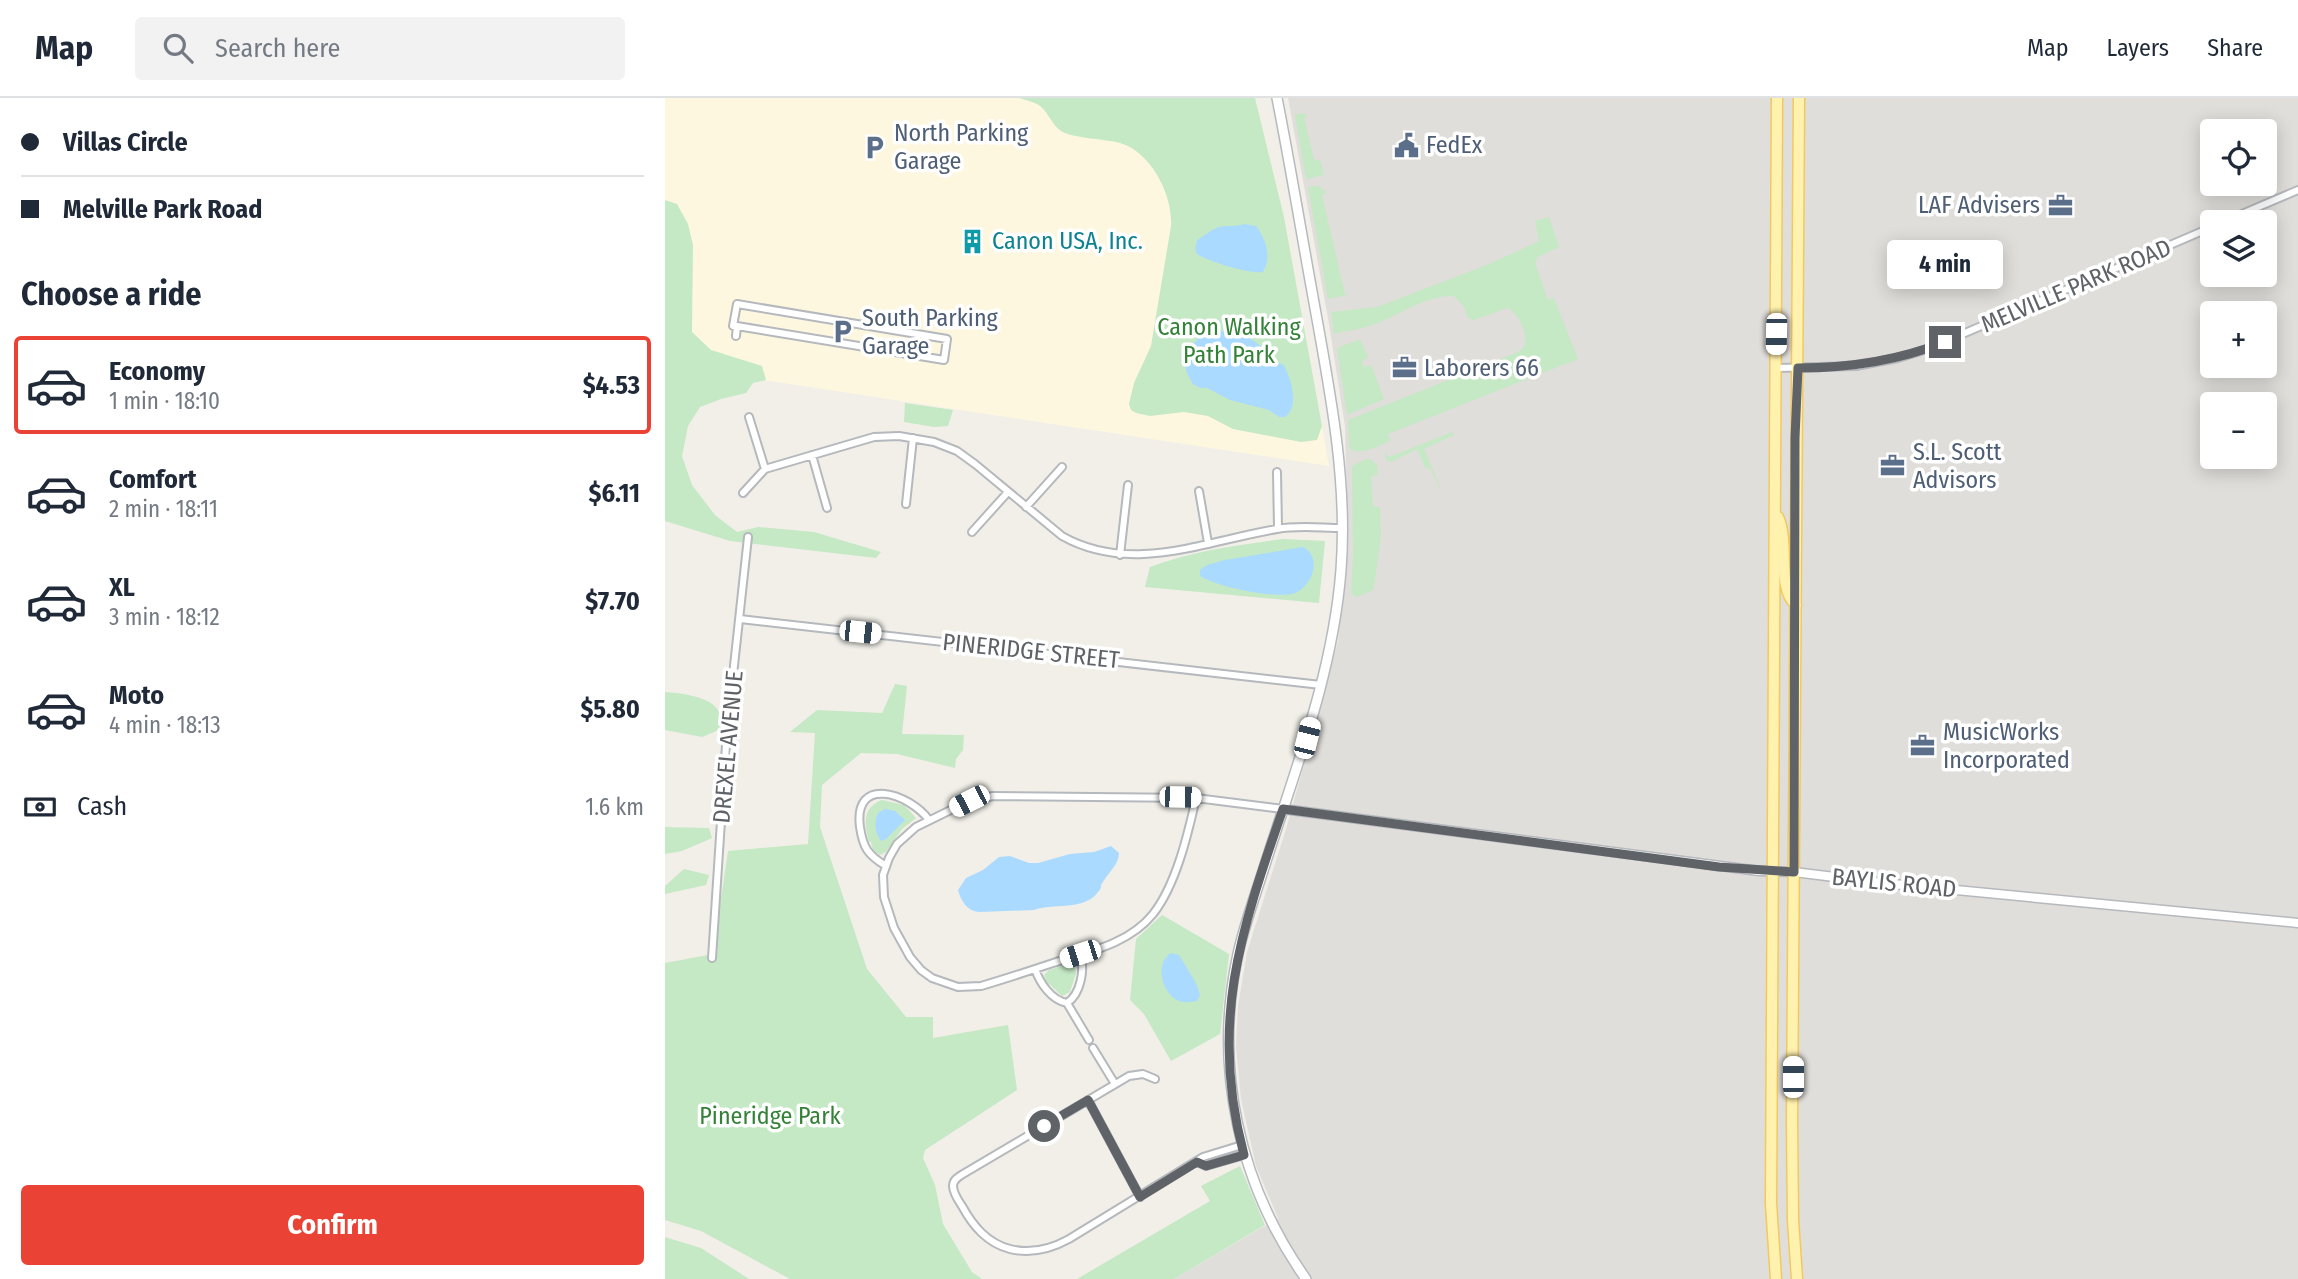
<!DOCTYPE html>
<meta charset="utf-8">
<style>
body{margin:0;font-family:"Fira Sans Condensed",sans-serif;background:#f2f2f3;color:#1f2937;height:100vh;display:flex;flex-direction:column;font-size:26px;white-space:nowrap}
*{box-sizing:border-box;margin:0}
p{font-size:23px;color:#747a83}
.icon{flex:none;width:38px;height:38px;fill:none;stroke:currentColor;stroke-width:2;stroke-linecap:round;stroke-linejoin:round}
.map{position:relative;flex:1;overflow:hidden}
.panel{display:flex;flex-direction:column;background:#fff;width:665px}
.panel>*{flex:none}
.banner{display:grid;align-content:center;height:154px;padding:0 21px;background:#fff}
.buttons{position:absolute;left:1535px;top:21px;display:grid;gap:14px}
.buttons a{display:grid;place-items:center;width:77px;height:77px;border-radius:7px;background:#fff;box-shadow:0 4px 18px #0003;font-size:35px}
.end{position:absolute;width:32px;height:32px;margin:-16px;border:9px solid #5f6368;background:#fff;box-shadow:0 0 0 4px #fff}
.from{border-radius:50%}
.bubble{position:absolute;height:49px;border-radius:7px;background:#fff;box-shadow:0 4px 18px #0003;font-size:23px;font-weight:700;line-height:49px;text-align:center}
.car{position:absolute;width:21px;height:42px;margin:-21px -10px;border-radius:9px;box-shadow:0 0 5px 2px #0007;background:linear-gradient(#fff 24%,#345 0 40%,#fff 0 76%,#345 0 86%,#fff 0)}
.banner b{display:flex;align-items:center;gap:24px;height:66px;font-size:26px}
.banner b+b{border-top:2px solid #e0e1e3}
.banner i{width:18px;height:18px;background:#1f2937}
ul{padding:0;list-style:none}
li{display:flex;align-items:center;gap:21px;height:98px;margin:0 14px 10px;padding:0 7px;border:4px solid transparent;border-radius:7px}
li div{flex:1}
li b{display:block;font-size:26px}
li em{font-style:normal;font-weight:700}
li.on{border-color:#ea4335}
li>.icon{width:63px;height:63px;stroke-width:1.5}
h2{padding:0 21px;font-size:32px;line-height:84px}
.pay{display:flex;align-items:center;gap:18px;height:77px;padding:0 21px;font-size:26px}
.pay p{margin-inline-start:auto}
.action{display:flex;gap:14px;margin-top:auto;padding:14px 21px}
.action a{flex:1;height:80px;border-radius:7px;background:#ea4335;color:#fff;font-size:28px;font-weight:700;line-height:80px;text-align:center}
header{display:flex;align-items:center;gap:42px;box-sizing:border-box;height:98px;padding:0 35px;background:#fff;border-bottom:2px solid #e0e1e3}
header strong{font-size:33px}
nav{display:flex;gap:38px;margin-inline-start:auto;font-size:24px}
.search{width:490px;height:63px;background:#f2f2f3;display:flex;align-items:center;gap:18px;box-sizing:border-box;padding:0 24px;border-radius:7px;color:#747a83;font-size:26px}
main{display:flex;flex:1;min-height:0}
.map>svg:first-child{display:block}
.commercial{fill:#fef7e0}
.industrial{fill:#e0deda;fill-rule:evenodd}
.green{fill:#c5e8c5}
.water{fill:#aadaff}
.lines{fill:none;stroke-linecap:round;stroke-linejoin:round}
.minor-casing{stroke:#b5b8bc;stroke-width:10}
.tertiary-casing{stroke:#b5b8bc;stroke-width:11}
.secondary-casing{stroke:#b6babf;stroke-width:12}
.primary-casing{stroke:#f2c960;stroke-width:13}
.minor{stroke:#fff;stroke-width:6}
.tertiary{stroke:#fff;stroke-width:8}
.secondary{stroke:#fff;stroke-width:9}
.primary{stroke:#fff2af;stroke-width:10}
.route{stroke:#5f6368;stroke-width:9}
.labels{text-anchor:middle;stroke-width:7;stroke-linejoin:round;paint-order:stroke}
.service-label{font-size:24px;fill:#4e5e75;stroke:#fff;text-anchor:start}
.culture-label{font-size:24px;fill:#0d838f;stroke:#fff;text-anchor:start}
.street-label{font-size:24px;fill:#5f6368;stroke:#fff}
.park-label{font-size:24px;fill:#348238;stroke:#fff}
</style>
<header>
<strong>Map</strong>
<div class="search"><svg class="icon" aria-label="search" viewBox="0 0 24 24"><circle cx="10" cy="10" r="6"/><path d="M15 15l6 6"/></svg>Search here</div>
<nav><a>Map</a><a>Layers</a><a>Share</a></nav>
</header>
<main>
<section class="panel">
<div class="banner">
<b><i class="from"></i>Villas Circle</b>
<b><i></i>Melville Park Road</b>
</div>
<h2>Choose a ride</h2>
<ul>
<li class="on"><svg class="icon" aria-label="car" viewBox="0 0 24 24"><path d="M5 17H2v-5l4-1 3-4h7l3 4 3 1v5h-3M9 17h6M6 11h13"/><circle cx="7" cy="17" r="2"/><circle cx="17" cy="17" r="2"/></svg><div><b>Economy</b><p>1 min · 18:10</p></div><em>$4.53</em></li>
<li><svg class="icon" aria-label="car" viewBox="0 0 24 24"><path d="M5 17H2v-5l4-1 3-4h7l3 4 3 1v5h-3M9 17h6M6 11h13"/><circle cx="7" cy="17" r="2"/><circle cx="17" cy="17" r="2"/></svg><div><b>Comfort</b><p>2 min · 18:11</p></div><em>$6.11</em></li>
<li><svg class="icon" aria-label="car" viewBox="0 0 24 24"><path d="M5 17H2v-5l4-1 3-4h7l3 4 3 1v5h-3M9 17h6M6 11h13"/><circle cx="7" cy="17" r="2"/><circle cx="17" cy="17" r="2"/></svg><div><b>XL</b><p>3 min · 18:12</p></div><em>$7.70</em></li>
<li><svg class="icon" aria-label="car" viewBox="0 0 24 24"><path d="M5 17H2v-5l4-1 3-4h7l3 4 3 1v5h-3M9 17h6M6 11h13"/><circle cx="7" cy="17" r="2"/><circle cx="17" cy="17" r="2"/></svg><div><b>Moto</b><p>4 min · 18:13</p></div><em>$5.80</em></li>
</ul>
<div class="pay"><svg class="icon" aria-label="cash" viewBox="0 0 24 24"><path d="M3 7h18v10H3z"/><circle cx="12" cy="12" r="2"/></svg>Cash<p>1.6 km</p></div>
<div class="action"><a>Confirm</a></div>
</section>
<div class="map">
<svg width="1633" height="1181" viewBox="0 0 1633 1181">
<rect width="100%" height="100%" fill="#f1efe8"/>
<!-- commercial -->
<path class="commercial" d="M 0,0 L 590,0 L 619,119 L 664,368 L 0,267 Z"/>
<!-- industrial -->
<path class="industrial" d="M 623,0 L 1633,0 L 1633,1181 L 509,1181 L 613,1120 L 591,1068 L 576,1001 L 571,949 L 573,908 L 582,854 L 622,728 L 673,543 L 683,445 L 680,328 L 663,220 ZM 1547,33 L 1600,33 L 1600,86 L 1547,86 ZM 1547,124 L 1600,124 L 1600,177 L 1547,177 ZM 1547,215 L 1600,215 L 1600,268 L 1547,268 ZM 1547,306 L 1600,306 L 1600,359 L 1547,359 Z"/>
<!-- green -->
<path class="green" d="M 354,0 L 590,0 L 619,119 L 657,328 L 652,342 L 636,344 L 568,331 L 543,318 L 519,314 L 485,318 L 471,315 L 466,312 L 464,306 L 469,285 L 486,248 L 506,128 C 508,97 486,54 455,45 C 441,41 405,40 396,33 C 387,27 383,14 375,8 C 370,4 360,2 354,0 Z
M 637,15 L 644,18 L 639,20 L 649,62 L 655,62 L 659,77 L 641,81 L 630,17 Z
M 654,88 L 662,95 L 657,97 L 680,196 L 686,196 L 663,201 L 643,89 Z
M 0,102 L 12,106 L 23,126 L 28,147 L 27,234 L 46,252 L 97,268 L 101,282 L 88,285 L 81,295 L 56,301 L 35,309 L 23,328 L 17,358 L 27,387 L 50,417 L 72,434 L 93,429 L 149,434 L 216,454 L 211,460 L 65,443 L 0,423 Z
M 884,119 L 894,149 L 873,159 L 870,165 L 883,202 L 889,200 L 913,261 L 723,336 L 725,343 C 713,348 698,358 685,351 L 683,322 L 848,256 C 851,254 855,253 858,250 C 866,240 853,213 842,210 L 809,222 L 803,220 L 799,209 L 789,198 C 758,197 730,221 701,229 C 691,232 680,233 669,236 L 666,214 L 712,209 L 824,166 L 874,143 L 870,123 Z
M 693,242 L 696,243 L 703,259 L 698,262 L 697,266 L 700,269 L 706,267 L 719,301 L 682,317 L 672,250 Z
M 240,305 L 288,312 L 283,328 L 269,329 L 239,324 Z
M 787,334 L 789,337 L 759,351 L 776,391 L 775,391 L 765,370 L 761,371 L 752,351 L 726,364 L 721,362 L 720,354 L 724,359 Z
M 701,361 L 707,362 L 712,367 L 713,377 L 706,378 L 708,409 L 715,409 L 716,437 L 709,490 L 706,493 L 692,499 L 686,496 L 688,455 L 687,368 Z
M 618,441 L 660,443 L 654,505 L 480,489 L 485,469 C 527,453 573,447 618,441 Z
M 230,586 L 242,588 L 237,636 L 299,637 L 298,652 L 291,661 L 290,670 L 232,656 L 196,655 L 157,687 L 155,729 L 202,871 L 241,919 L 268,919 L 268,940 L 343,927 L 352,992 L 260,1052 L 258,1060 L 270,1087 L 278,1126 L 307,1174 L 317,1181 L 125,1181 L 36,1133 L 0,1122 L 0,865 L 48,856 L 63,753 L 143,746 L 150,635 L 125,634 L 152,612 L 217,615 Z
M 0,594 C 14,595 47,598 54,614 C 56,619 55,626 56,631 L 37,639 L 0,632 Z
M 217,702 L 239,707 L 251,720 L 237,731 L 221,754 L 215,757 L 208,752 L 206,744 L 204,744 C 199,726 197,709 217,702 Z
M 0,729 L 44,730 L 47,740 L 17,753 L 0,756 Z
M 19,771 L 44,777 L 41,787 L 0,796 L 0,788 Z
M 497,817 L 564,856 L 555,936 L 506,963 L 479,916 L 465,902 L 471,841 Z
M 403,866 L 409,868 L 411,875 L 405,894 L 397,898 L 381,883 L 379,877 L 384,872 Z
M 575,1068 L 600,1127 L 509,1181 L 412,1181 L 545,1103 L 536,1088 Z
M 0,1139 L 36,1150 L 84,1181 L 0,1181 Z"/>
<!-- water -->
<path class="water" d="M 579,126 L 591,128 C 601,141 607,159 598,174 C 584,176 545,164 532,156 L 530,152 L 532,142 C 539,138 545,132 554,129 C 562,127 570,129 579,126 Z
M 550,232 C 565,233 581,236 593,246 C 604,255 605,261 619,267 C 626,282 635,308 620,319 L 614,319 L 604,312 L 565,302 L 542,290 L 535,290 L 528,286 L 522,275 L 516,255 L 526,249 L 534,239 Z
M 638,449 C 659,460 646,491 627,496 C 607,500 552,489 535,478 L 535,472 L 542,467 L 560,462 Z
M 220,711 L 230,713 L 240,722 L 221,741 L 216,743 C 210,735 209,724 213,715 Z
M 446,748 L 454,755 C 454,766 443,775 438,784 C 433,791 439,787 433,794 C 420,813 387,805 369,812 L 314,814 C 302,813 296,803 293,792 L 301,780 L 318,772 L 334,759 L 345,758 L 364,765 L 373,765 L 405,756 L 429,754 Z
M 506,855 L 514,857 L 531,885 L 535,897 L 532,903 C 526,904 520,905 514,903 C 497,896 489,866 506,855 Z"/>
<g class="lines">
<defs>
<path id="minor" d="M 1558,124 L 1633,92
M 71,238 L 72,228 L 279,262 L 282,241 L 72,206 L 68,228 L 72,228
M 1110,270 L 1191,268 L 1233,260 L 1265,250 L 1547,129
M 84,319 L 100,371
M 147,357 L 162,410
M 612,374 L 613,430
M 534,393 L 543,445
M 78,395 L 100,371 L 209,339 L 234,338 L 269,344 L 292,353 L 310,366 L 397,438 C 466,477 540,443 612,431 C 633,427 656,430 677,430
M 241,406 L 248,340
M 361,409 L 397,369
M 307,434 L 343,394
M 455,457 L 463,387
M 75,521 L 656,587
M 531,700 C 523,736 511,787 488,816 C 464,846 423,854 388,865 C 364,873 340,881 316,888 L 293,889 L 267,880 L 256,872 L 245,859 L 229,830 L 219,799 L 218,777 L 224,760 L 232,746 L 251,729 L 304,703 L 328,698 L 531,700 L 618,711
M 221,768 C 203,757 198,750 195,729 C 188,677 244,695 264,722
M 47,860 L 62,632 L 83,439
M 370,871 C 375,885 386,902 402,905 C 416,896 420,871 415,857
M 402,905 L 424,942
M 428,950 L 450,986
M 490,981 L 478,976 L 464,978 L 298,1076 C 293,1079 288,1082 288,1088 C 288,1095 293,1102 297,1108 C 308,1128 322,1145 345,1151 C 366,1156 386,1151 404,1141 L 538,1059 L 577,1047
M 423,1002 L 475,1099
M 532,1064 L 541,1068 L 579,1057"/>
<path id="tertiary" d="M 618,711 L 1094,773 L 1129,774 L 1218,785 L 1633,825"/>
<path id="secondary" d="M 612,0 C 625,66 636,133 648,199 C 664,289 683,380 676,472 C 668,576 629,675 598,773 C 589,801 579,828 573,856 C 548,969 574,1087 641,1181"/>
<path id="primary" d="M 1113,419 C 1125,445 1111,490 1131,507
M 1111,1181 L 1106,1105 L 1112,0
M 1132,1181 L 1128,1122 L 1127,1023 L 1134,0"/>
</defs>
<!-- minor casing -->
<use href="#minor" class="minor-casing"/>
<!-- tertiary casing -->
<use href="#tertiary" class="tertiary-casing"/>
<!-- secondary casing -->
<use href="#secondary" class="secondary-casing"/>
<!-- primary casing -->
<use href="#primary" class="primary-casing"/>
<!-- minor -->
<use href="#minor" class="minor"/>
<!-- tertiary -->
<use href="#tertiary" class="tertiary"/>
<!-- secondary -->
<use href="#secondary" class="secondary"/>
<!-- primary -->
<use href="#primary" class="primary"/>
</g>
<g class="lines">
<!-- route -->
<path class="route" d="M 379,1028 L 423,1002 L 475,1099 L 532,1064 L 541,1068 L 579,1057 C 544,927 575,834 618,711 L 1054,769 L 1129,774 L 1130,340 L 1133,270 C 1184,270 1232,263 1280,244"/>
</g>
<!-- icons -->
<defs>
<symbol id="civic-bare" viewBox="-9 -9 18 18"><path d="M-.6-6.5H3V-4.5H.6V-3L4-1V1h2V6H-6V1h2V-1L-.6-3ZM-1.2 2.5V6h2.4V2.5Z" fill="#5c6f8a" stroke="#fff" stroke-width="2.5" paint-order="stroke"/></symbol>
<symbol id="parking-bare" viewBox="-9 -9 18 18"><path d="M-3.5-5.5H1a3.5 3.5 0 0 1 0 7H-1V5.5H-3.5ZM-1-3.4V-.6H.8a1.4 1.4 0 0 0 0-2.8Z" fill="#5c6f8a" stroke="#fff" stroke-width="2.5" paint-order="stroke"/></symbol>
<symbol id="office-bare" viewBox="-9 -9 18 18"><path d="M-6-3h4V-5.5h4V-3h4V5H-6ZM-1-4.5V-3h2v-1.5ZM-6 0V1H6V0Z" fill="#5c6f8a" stroke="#fff" stroke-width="2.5" paint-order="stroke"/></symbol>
<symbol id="building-bare" viewBox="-9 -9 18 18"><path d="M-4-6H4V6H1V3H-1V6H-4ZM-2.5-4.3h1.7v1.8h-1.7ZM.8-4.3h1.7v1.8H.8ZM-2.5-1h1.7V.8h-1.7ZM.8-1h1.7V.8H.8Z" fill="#0f9aa8" stroke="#fff" stroke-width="2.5" paint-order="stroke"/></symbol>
</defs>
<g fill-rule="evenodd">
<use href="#civic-bare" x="724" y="30" width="35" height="35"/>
<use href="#parking-bare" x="192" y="32" width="35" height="35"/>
<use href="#office-bare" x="1378" y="90" width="35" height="35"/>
<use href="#building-bare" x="290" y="126" width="35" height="35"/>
<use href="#parking-bare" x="160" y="216" width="35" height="35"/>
<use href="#office-bare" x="722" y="252" width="35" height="35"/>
<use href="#office-bare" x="1210" y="350" width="35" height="35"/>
<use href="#office-bare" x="1240" y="630" width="35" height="35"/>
</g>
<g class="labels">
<!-- service labels -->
<g class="service-label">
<text x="229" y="43">North Parking<tspan x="229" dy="28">Garage</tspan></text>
<text x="761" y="55">FedEx</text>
<text x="1375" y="115" text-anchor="end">LAF Advisers</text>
<text x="197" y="228">South Parking<tspan x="197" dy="28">Garage</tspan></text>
<text x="759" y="278">Laborers 66</text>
<text x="1248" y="362">S.L. Scott<tspan x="1248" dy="28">Advisors</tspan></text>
<text x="1278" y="642">MusicWorks<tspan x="1278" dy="28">Incorporated</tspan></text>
</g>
<!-- culture labels -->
<g class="culture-label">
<text x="327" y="151">Canon USA, Inc.</text>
</g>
<!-- street labels -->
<g class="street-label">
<text transform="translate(1411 188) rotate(-23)" y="8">MELVILLE PARK ROAD</text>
<text transform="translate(366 553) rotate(6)" y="8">PINERIDGE STREET</text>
<text transform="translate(63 649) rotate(-85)" y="8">DREXEL AVENUE</text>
<text transform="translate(1229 785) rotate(6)" y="8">BAYLIS ROAD</text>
</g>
<!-- park labels -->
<g class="park-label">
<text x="564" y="237">Canon Walking<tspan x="564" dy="28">Path Park</tspan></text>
<text x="105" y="1026">Pineridge Park</text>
</g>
</g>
</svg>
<div class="buttons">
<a><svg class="icon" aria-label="locate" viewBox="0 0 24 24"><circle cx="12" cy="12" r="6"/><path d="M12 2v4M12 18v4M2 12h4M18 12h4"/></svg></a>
<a><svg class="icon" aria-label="layers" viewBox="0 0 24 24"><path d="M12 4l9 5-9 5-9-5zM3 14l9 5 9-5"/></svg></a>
<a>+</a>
<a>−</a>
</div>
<i class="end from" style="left:379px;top:1028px"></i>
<i class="end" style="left:1280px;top:244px"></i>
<div class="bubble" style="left:1222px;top:142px;width:116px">4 min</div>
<i class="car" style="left:1111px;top:236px;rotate:181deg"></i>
<i class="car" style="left:195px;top:534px;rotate:96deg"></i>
<i class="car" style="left:642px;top:640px;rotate:14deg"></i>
<i class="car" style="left:515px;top:699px;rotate:91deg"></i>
<i class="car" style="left:304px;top:703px;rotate:243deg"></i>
<i class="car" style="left:415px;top:856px;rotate:252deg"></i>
<i class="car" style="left:1128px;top:979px;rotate:0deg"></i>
</div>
</main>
